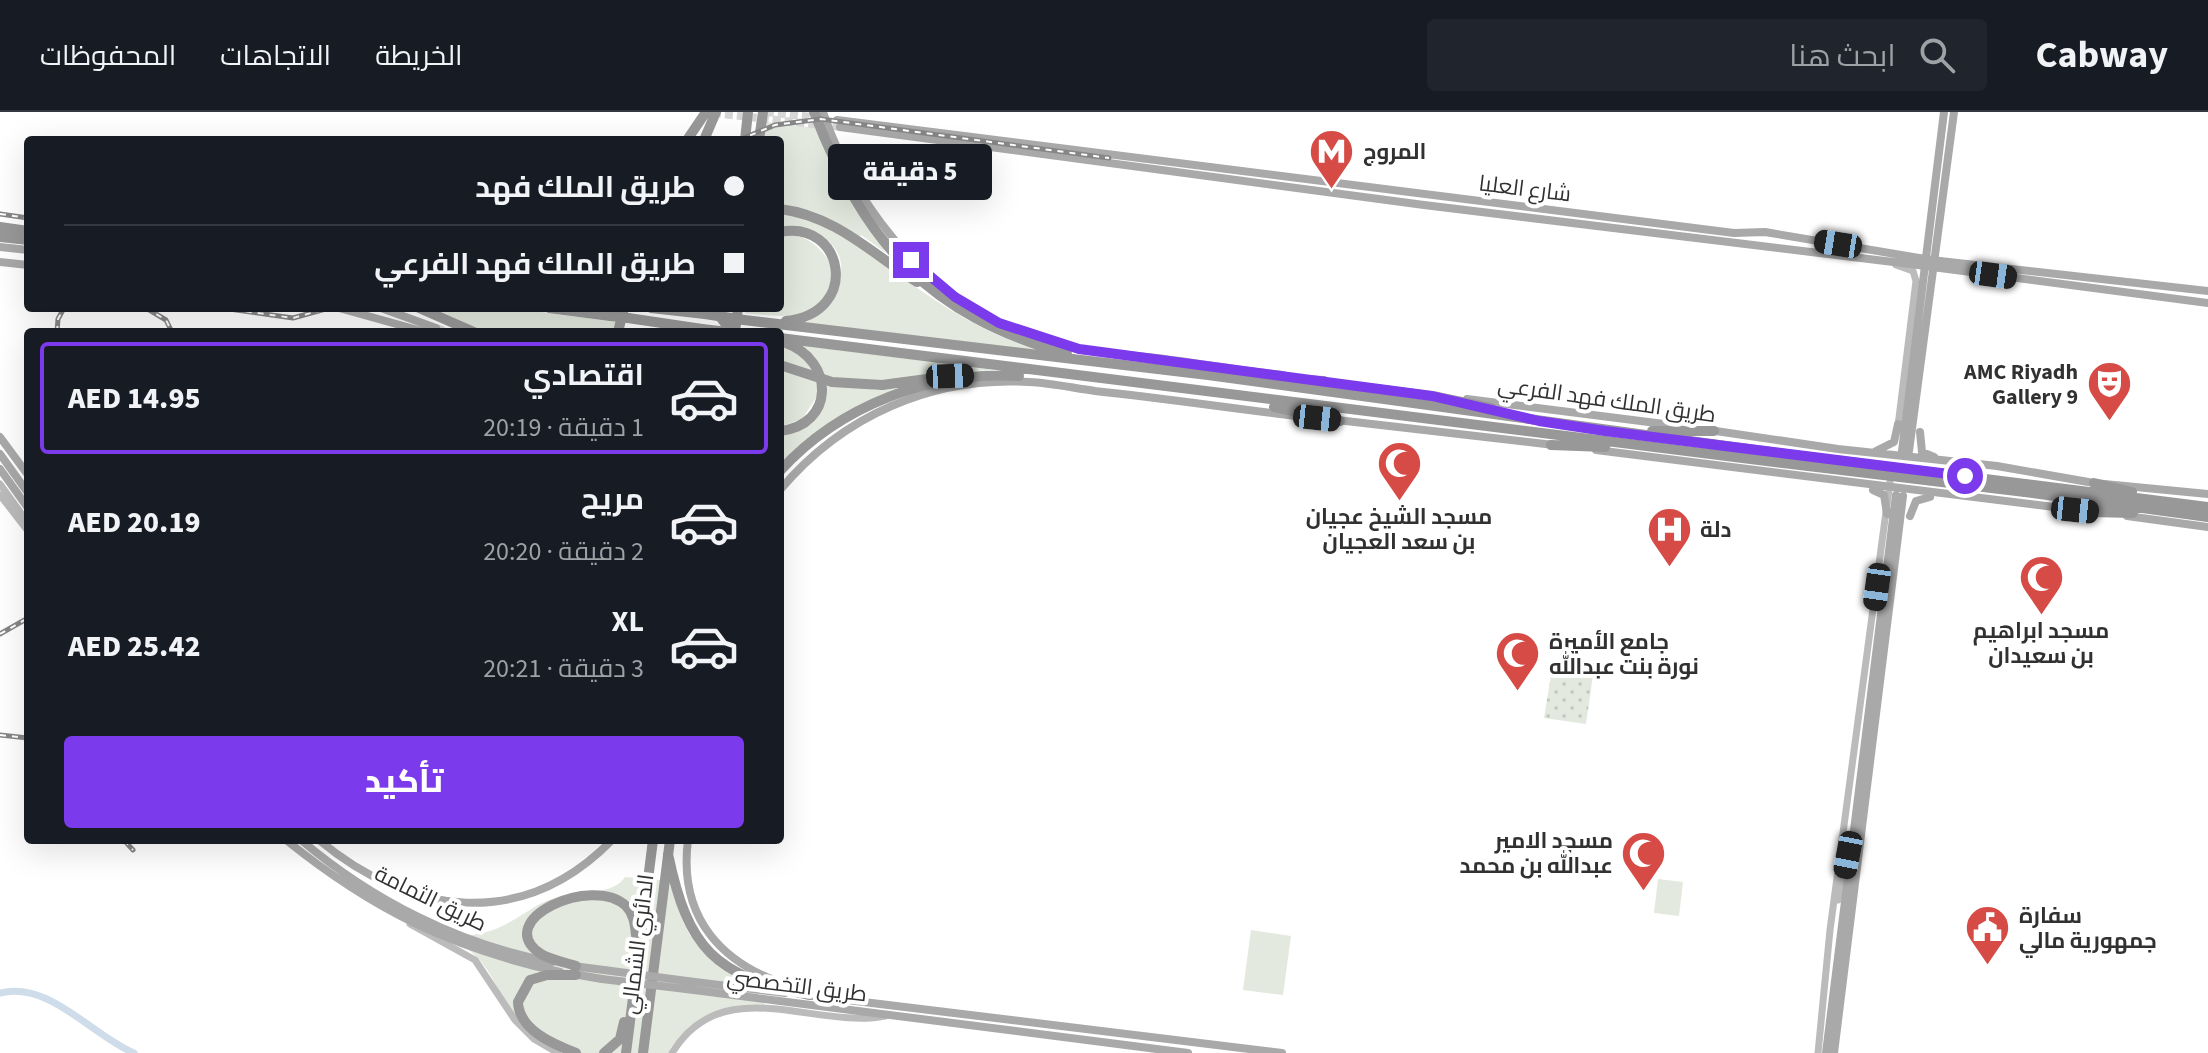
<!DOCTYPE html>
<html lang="ar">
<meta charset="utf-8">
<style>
body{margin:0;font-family:"Source Sans 3",Cairo,sans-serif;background:#20242c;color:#f1f3f6;direction:rtl;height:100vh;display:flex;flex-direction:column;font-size:30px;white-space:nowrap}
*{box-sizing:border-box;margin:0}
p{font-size:26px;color:#9ea1a6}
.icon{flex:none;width:44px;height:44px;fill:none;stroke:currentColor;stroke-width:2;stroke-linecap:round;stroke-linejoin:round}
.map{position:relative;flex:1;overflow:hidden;direction:ltr}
.panel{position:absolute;left:24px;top:216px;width:760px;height:516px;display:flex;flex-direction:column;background:#171b24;border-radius:8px;box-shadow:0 8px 32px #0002;direction:rtl}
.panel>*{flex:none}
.hud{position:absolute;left:24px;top:24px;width:760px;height:176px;border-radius:8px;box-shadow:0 8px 32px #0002;direction:rtl;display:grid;align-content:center;height:176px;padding:0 40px;background:#171b24}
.end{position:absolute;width:36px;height:36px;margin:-18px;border:10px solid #7c3aed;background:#fff;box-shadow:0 0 0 4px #fff}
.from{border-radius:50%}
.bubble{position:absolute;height:56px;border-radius:8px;background:#171b24;box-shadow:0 8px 32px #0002;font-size:26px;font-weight:800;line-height:56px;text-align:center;direction:rtl}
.car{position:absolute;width:24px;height:48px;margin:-24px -12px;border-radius:10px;box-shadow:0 0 6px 2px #0007;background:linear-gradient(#222 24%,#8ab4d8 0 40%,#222 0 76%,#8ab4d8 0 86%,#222 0)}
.hud b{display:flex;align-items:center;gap:28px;height:76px;font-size:30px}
.hud b+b{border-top:2px solid #363941}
.hud i{width:20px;height:20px;background:#f1f3f6}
ul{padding:14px 0 0;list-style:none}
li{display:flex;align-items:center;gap:24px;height:112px;margin:0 16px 12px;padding:0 24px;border:4px solid transparent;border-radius:8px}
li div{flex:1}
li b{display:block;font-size:30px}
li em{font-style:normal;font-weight:800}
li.on{border-color:#7c3aed}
li>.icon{width:72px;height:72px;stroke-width:1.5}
.primary-button{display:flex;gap:16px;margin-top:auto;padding:16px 40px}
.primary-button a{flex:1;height:92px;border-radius:8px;background:#7c3aed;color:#fff;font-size:32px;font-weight:800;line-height:92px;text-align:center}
header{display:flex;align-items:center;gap:48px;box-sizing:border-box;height:112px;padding:0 40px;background:#171b24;border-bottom:2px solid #363941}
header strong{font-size:38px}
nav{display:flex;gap:44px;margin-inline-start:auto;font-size:28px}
.search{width:560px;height:72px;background:#20242c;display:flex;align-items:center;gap:20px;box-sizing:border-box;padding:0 28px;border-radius:8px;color:#9ea1a6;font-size:30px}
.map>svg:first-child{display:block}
.green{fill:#e3e9de}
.garden{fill:url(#garden-dots)}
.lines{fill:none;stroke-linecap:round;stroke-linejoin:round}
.river{stroke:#cfdcea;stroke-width:7}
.primary-tunnel{stroke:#d6d6d6;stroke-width:8;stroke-dasharray:8 4;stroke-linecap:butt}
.secondary{stroke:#bbb;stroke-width:7}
.primary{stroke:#a9a9a9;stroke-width:8}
.motorway{stroke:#989898;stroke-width:10}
.rail-casing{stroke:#868686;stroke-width:5}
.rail{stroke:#fff;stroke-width:2;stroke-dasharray:6;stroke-linecap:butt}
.primary-bridge{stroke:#a9a9a9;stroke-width:8}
.motorway-bridge{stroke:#989898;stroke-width:10}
.route{stroke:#7c3aed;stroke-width:10}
.labels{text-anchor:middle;stroke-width:8;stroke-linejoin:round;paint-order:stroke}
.poi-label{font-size:22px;font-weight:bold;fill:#313131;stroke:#fff;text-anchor:start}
.street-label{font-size:22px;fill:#313131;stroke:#fff}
</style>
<header>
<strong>Cabway</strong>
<div class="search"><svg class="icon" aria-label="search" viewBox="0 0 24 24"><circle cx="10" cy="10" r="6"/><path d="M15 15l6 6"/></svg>ابحث هنا</div>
<nav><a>الخريطة</a><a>الاتجاهات</a><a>المحفوظات</a></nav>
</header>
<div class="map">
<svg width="2208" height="941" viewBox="0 0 2208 941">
<defs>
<pattern id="garden-dots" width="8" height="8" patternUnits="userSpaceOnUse" patternTransform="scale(2)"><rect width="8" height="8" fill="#e3e9de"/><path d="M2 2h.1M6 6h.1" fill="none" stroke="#c3c8bf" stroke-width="1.8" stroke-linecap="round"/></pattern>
</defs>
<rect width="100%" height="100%" fill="#fff"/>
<!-- green -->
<path class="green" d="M 766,10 L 816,16 L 839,70 L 886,141 L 861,123 L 856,129 C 914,176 970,218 1042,239 L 805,211 C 838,194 861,143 817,122 C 807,117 791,118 780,117 L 780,28 L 764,28 Z
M 793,122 C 831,132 852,179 812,198 C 790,208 767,203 745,201 L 745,196 L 780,196 L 780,124 Z
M 425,196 L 511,196 L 616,210 L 615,220 L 481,220 Z
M 801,232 L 997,257 L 874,269 L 873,278 L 901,276 C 854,292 814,318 780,353 L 780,323 L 813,308 C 826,272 833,260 801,232 Z
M 780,234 L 792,237 L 815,258 L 818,283 L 802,307 L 780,315 Z
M 625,765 L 672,769 C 676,791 682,817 699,834 C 724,858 745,858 765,893 C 723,893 691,904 668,941 L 569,941 C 550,933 526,916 513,900 C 494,877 495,860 469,838 L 472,823 C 512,818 526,793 561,784 C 580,779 614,783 625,765 Z
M 1658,767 L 1683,770 L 1679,804 L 1654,801 Z
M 1251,818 L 1291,824 L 1283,883 L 1243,878 Z"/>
<!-- garden -->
<path class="garden" d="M 1553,551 L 1594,556 L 1586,612 L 1544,606 Z"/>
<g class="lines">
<!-- river -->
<path class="river" d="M 0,881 C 50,869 91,923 134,941"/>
<!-- primary-tunnel -->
<path class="primary-tunnel" d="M 766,0 L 821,6
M 713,1 L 840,15
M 436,216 L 447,220"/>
<!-- secondary -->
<path class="secondary" d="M 1896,153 L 1913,159 L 1916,169 L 1898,314
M 0,372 L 28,411
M 0,383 L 28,419
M 1838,788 L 1846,758
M 410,812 L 475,848 L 515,908 L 534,927 L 558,941
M 672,941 C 723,858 815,918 885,904
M 1818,941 L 1830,818 L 1890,370"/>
<!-- primary -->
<path class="primary" d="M 823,0 C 859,106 938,198 1048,230 C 1084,240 1120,242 1156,246 C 1199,251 1241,259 1283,263
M 837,8 L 1734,121 L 1765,120 L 1919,146
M 840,15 L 1424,93 L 1918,153
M 0,135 L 28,138
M 1940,149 L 2208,179
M 0,150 L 28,153
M 1940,156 L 2208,191
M 339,196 L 425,220
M 381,196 L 436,216
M 1320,269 L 1438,284
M 1467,287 L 1688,315
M 1337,308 L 1554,333
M 1709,318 L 1838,337 L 1997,354 L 2094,371 L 2208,382
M 1920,320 L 1922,340 L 1934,345
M 0,325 L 28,363
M 1596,338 L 2094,400
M 1876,339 L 1894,330 L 1898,312
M 1902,339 L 1944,0
M 1909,339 L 1954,0
M 0,342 L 28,381
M 1969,355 L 1956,362 L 1956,377 L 1974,383
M 0,357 L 28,396
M 780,378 C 842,304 932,264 1029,270 C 1051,271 1073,276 1095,279 C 1162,286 1229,296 1296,304
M 1873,378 L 1884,383 L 1887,402
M 1910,404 L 1916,389 L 1930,385
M 2127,404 L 2208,415
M 286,728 C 373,798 451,836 560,860
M 301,728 C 372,788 460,833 552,850
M 319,728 C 410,804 523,819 612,728
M 688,728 C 678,806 722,854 794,875
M 573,854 L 604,858
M 573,862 L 602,867
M 687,869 L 785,881
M 686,877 L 1188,941
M 806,883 L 1282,941
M 1826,941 L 1896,383
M 1834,941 L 1903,384"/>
<!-- motorway -->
<path class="motorway" d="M 814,0 C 865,132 928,203 1067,242
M 687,28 L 706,0
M 704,28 L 716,0
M 745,28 L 748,0
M 759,28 L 763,0
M 780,97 C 836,104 871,141 917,170
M 0,115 L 28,119
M 780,120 C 844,107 862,201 786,209
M 0,125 L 28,128
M 419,196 L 474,220
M 549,196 L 610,204
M 651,196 L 705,202
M 628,206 L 702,217
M 744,208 L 1208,263 L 1785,342
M 618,220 L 624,196
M 735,220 L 738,196
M 780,226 L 1783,351
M 1278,267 L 1324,269
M 882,273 L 927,267
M 1432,284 L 1491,296
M 1274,295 L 1340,309
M 780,319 C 835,313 835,249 786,231
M 1652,319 L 1714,319
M 1551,333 L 1605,335
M 780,359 C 840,293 931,259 1019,264
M 2094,371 L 2132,380
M 2025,372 L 2208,395
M 2025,380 L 2208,405
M 2091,400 L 2133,401
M 668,742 C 688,837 714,864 810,883
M 576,854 C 565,850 550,848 541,842 C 490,808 593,762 626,794 C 638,806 634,824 639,840
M 576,941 C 553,932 519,918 518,890 L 530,868 L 547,863 L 576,863
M 604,941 L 620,927 L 624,910
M 626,941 L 653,728
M 643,941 L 670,728"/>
<defs>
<path id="rail" d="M 739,28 L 775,13 L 821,7 L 1109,46
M 0,102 L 28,106
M 146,196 L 166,208 L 172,220
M 222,196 L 293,206 L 329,196
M 492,196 L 521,196
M 57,220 L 58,207 L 64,196
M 0,522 L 28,506
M 0,623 L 28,626
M 124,728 L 133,738"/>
</defs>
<!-- rail casing -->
<use href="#rail" class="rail-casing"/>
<!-- rail -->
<use href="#rail" class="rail"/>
<!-- primary-bridge -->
<path class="primary-bridge" d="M 1919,146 L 1940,149
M 1918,153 L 1940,156
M 604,858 L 687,869
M 602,867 L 686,877"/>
<!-- motorway-bridge -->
<path class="motorway-bridge" d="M 713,196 L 732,220
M 705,202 L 744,208
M 610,204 L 628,206
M 702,217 L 728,220
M 780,253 L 832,270 L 882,273
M 1785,342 L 2025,372
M 1783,351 L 2025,380"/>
</g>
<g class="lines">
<!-- route -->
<path class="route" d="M 911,148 L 955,185 L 999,211 L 1079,237 L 1432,284 L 1539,309 L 1605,319 L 1965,364"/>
</g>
<!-- icons -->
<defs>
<symbol id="metro-pin" viewBox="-11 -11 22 30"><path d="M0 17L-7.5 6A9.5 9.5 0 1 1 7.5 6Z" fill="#d64b45" stroke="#fff"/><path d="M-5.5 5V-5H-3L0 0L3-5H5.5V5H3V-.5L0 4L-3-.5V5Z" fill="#fff"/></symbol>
<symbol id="theatre-pin" viewBox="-11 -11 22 30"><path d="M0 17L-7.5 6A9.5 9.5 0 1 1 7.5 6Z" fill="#d64b45" stroke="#fff"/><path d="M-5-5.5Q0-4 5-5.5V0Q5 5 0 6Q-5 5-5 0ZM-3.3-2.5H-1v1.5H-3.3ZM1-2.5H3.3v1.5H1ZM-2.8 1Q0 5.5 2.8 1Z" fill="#fff"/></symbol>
<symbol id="mosque-pin" viewBox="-11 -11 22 30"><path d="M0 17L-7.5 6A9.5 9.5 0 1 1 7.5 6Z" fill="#d64b45" stroke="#fff"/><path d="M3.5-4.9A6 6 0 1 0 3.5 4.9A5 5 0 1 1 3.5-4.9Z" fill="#fff"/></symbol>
<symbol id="hospital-pin" viewBox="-11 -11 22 30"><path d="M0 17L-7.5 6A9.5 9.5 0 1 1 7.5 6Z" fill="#d64b45" stroke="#fff"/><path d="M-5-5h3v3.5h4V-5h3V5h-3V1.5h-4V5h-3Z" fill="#fff"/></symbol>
<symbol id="civic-pin" viewBox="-11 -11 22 30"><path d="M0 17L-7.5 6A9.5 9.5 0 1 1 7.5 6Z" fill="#d64b45" stroke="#fff"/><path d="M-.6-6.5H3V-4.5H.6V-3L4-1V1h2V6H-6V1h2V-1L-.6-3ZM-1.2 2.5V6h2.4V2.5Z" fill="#fff"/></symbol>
</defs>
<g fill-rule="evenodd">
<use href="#metro-pin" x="1306" y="14" width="51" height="69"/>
<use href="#theatre-pin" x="2084" y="246" width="51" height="69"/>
<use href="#mosque-pin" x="1374" y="326" width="51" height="69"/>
<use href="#hospital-pin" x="1644" y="392" width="51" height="69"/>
<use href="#mosque-pin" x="2016" y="440" width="51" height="69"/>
<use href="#mosque-pin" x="1492" y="516" width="51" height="69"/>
<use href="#mosque-pin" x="1618" y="716" width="51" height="69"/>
<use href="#civic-pin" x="1962" y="790" width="51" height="69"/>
</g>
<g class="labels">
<!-- poi labels -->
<g class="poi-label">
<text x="1363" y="47">المروج</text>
<text x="2078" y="267" text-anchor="end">AMC Riyadh<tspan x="2078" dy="25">Gallery 9</tspan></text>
<text x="1399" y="412" text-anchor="middle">مسجد الشيخ عجيان<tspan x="1399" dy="25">بن سعد العجيان</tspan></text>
<text x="1700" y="425">دلة</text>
<text x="2041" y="526" text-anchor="middle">مسجد ابراهيم<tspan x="2041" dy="25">بن سعيدان</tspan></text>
<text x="1549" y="537">جامع الأميرة<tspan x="1549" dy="25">نورة بنت عبدالله</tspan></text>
<text x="1613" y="736" text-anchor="end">مسجد الامير<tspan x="1613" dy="25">عبدالله بن محمد</tspan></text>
<text x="2019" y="811">سفارة<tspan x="2019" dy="25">جمهورية مالي</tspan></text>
</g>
<!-- street labels -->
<g class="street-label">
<text transform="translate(1525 76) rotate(7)" y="8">شارع العليا</text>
<text transform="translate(1607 287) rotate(8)" y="8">طريق الملك فهد الفرعي</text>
<text transform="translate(431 786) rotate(26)" y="8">طريق الثمامة</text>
<text transform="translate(637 832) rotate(-83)" y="8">الدائري الشمالي</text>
<text transform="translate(797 873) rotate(7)" y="8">طريق التخصصي</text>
</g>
</g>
</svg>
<i class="end from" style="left:1965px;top:364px"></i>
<i class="end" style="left:911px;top:148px"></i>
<div class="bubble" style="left:828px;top:32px;width:164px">5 دقيقة</div>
<i class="car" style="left:1838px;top:132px;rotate:279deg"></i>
<i class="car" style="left:1993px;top:163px;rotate:98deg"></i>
<i class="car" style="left:950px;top:264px;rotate:88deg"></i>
<i class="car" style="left:1317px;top:306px;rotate:96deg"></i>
<i class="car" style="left:2075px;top:398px;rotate:96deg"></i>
<i class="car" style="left:1877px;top:475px;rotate:188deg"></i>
<i class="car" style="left:1848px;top:743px;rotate:191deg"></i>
<div class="hud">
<b><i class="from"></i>طريق الملك فهد</b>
<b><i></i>طريق الملك فهد الفرعي</b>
</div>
<section class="panel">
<ul>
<li class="on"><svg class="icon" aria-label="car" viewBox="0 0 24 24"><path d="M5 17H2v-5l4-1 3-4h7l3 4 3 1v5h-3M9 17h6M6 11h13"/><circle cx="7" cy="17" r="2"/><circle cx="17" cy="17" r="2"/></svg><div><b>اقتصادي</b><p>1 دقيقة · 20:19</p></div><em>AED 14.95</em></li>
<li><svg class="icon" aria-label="car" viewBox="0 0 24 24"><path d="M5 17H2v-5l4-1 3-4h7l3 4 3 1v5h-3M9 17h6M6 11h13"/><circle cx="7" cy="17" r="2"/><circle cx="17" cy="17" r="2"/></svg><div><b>مريح</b><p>2 دقيقة · 20:20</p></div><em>AED 20.19</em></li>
<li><svg class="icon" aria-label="car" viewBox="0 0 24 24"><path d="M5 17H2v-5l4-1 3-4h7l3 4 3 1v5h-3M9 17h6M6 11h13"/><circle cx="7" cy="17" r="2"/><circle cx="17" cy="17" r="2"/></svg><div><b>XL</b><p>3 دقيقة · 20:21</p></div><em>AED 25.42</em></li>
</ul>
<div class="primary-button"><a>تأكيد</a></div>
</section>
</div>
